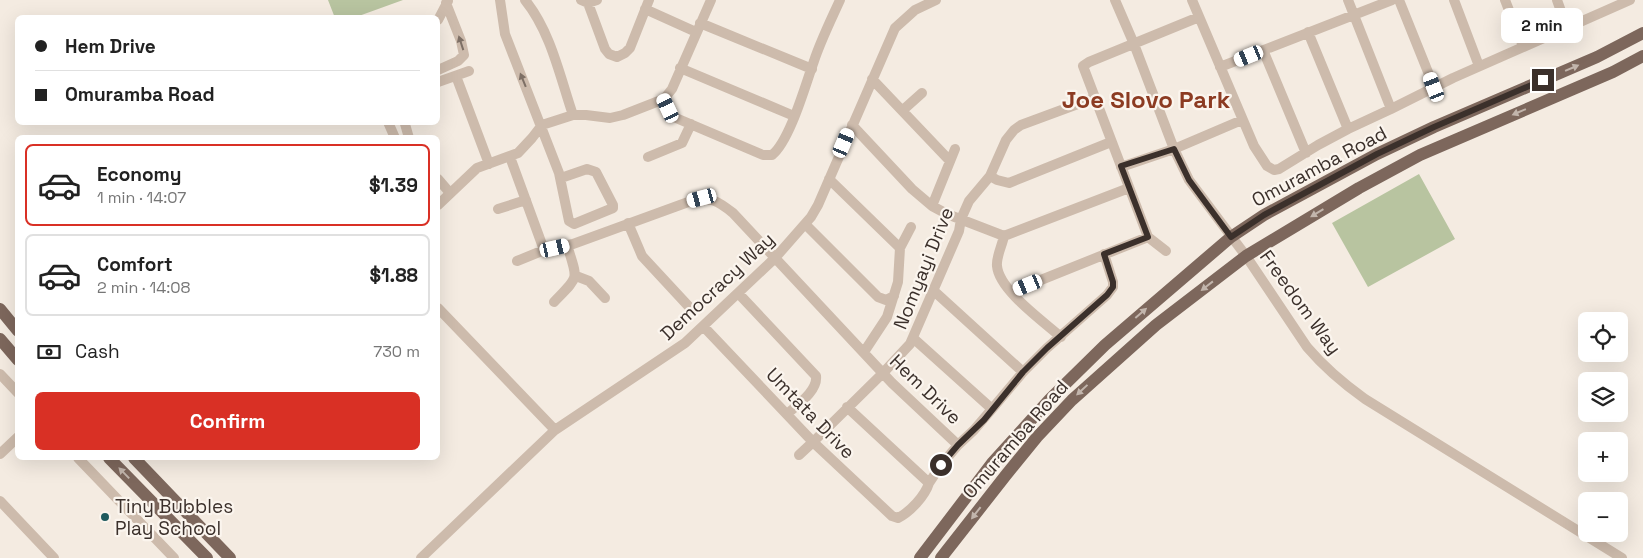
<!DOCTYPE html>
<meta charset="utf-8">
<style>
body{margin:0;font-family:"Space Grotesk",sans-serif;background:#f6f6f6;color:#222;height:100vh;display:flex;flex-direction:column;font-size:19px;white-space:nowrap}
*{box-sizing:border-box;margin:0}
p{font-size:16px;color:#767676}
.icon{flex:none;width:28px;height:28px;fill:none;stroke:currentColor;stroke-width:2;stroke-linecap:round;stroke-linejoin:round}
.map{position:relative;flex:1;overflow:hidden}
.drawer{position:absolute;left:15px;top:135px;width:425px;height:325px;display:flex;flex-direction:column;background:#fff;border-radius:8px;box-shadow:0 5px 20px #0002}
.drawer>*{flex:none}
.guide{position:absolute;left:15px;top:15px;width:425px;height:110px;border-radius:8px;box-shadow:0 5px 20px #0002;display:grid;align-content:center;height:110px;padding:0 20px;background:#fff}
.tools{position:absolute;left:1578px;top:312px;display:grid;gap:10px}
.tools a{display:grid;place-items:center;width:50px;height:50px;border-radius:8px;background:#fff;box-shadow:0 5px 20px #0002;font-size:25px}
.end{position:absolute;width:22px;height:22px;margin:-11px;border:6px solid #3b302b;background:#fff;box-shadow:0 0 0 2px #fff}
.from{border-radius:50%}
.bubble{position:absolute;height:35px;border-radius:8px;background:#fff;box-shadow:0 5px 20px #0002;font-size:16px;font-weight:600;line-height:35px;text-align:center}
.car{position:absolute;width:15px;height:30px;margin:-15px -8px;border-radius:6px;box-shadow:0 0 4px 1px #0007;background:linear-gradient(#fff 24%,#345 0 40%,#fff 0 76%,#345 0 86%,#fff 0)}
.guide b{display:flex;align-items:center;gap:18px;height:48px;font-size:19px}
.guide b+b{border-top:1px solid #e0e0e0}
.guide i{width:12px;height:12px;background:#222}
ul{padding:9px 0 0;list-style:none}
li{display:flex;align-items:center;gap:15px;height:82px;margin:0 10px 8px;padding:0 10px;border:2px solid #e0e0e0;border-radius:8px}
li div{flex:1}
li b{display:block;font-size:19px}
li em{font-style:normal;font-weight:600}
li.selected{border-color:#d93025}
li>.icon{width:45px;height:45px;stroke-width:1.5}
.pay{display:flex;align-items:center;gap:12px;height:55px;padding:0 20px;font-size:19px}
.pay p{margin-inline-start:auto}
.primary-button{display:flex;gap:10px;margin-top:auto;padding:10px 20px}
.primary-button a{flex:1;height:58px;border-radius:8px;background:#d93025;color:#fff;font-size:20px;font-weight:600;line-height:58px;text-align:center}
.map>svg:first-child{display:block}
.pitch{fill:#b8c4a0}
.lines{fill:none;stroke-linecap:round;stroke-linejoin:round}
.minor{stroke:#cdbbac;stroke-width:10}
.major{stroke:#7d675c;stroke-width:12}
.oneway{fill:#7d6f65}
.oneway2{fill:#c2b5ac}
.route{stroke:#3b302b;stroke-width:6}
.poi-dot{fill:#1f5a5e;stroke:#fbf5ee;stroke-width:2}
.labels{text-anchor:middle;stroke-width:4.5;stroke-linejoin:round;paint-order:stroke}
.street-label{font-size:19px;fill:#3b302b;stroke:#fbf5ee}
.poi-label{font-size:19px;fill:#3b302b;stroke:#fbf5ee;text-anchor:start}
.district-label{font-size:24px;font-weight:bold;fill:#8c3b22;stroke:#fbf5ee}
</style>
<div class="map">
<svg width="1643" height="558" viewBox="0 0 1643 558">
<rect width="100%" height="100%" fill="#f4ebe1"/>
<!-- pitch -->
<path class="pitch" d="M 328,0 L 403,0 L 356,17 L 335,18 Z
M 1419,174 L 1455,239 L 1368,287 L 1332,223 Z"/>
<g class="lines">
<!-- minor -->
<path class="minor" d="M 500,0 L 505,34 L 559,173 L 569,221 L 574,224 L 613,208 L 613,205 L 596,172 L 587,169 L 561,178
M 525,0 C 551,32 560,77 573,115
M 581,0 L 588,3 L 597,0
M 1115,0 L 1134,44 L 1174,149 L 1189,180 L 1246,256 L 1307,347 C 1324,367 1344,384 1365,399 L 1622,558
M 1192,0 L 1254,146 L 1267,166 L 1274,170 L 1279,169 L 1318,145 L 1348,129
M 1399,0 L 1434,87
M 1454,0 L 1479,66
M 1505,0 L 1523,46
M 1557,0 L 1567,28
M 588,3 L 605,49 L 609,54 L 617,57 L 625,53 L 630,48 L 649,0
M 645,9 L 696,32
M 438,20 L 448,1
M 700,23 L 812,69
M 1308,32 L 1348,129 L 1391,109 L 1348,0
M 1263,50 L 1306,153
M 1220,67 L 1392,0
M 680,68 L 794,116
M 438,70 L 458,61 L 464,55 L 461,41 L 446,3
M 456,76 L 489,164
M 872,79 L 950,161
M 438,82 L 469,71
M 664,99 L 668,108 L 676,118 L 763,155 L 772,155 C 790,141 806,83 814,61 C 821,40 831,20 840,0
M 1391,109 L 1453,78 L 1630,0
M 903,110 L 922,93
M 388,122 L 395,138
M 405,124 L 409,138
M 852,125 L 912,189 L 932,206 L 947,214 L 1004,236
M 510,157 L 544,250
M 648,157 L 682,143 L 691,124
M 1121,167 L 1174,149 L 1242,120
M 990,176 L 997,180 L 1009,183 L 1111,142
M 438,179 L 450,193
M 829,179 L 900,248
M 438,205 L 477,168 L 518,153 L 532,138 L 542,125 L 573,115 L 586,115 L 610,118 L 623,115 L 664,99 L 672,89 L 711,0
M 932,206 L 955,149
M 498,209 L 526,200
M 628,223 L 642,256 L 692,310
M 805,224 L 878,297 L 886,300 L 894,296
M 1004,236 L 1129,188
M 1004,236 C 1002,246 996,257 997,266 C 999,290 1043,321 1061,337
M 1166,251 L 1148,237 L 1083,66 L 1089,62 L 1199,17
M 517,261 L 544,250 L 573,244 L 691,201 C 710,196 718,201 733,213 L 892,383 L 958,445 L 941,465 L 929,483
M 576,276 L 589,281 L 605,298
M 934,291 L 1023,372
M 1011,292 L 1148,237
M 738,293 L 816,376 C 818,391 797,405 787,414
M 554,302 C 580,275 578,281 567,245
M 438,308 L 555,430
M 703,326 L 813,442 L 892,516 L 898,518 C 910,512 925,496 929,483 L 847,407
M 913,338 L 992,409 L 974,430 L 958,445
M 864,352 L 887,317 L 898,282 L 900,248 L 911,227
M 0,374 L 18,393
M 992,409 L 1023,372 L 1047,348 L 1107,295 L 1113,287 L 1113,282 L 1104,254
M 0,454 L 18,437
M 799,455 L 813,442 L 883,373 L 910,344 L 959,231 L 961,219 L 969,201 L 990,176 L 1006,140 L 1014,130 L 1021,125 L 1094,98
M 78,458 L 174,558
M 0,501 L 54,558
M 421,558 L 555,430 L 685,343 L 775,258 L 811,217 L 818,205 L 895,28 L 915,10 L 936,0"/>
<!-- major -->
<path class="major" d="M 0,309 L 18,331
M 0,339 L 18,360
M 109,458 L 207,558
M 134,458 L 230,558
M 920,558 L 993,462 L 1050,399 L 1105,345 L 1231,237 L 1264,215 L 1377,154 L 1434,127 L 1597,57 L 1643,33
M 941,558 L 1006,475 L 1037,437 L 1072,400 L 1156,325 L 1246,256 L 1359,188 L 1420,155 L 1613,72 L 1643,56"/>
</g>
<!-- one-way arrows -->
<defs><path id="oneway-solid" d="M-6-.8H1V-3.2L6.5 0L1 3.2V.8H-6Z" transform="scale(1.25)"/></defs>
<g class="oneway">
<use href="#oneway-solid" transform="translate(461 43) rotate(-108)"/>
<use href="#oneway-solid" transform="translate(523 80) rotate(-112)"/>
</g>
<g class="oneway2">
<use href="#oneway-solid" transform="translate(1572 68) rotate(-23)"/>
<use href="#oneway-solid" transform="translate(1519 112) rotate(157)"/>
<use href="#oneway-solid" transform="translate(1317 213) rotate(149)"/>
<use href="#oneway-solid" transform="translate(1207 286) rotate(142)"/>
<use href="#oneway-solid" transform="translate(1141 313) rotate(-41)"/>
<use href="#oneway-solid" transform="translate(1082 390) rotate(137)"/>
<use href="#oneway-solid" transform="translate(124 473) rotate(-134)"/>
<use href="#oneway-solid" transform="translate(976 513) rotate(128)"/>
</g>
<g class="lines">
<!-- route -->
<path class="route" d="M 941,465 L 958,445 L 984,420 L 1023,372 L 1047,348 L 1107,295 L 1113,287 L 1113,282 L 1104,254 L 1148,237 L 1121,166 L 1174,149 L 1189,180 L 1231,237 L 1264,215 L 1377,154 L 1434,127 L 1543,80"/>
</g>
<!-- markers -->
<circle class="poi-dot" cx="105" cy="517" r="5"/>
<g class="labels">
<!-- street labels -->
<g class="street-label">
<text transform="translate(1319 166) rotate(-28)" y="7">Omuramba Road</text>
<text transform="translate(923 268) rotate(-68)" y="7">Nomyayi Drive</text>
<text transform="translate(717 286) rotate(-43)" y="7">Democracy Way</text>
<text transform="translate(1301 302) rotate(54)" y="7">Freedom Way</text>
<text transform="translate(926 389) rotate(44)" y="7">Hem Drive</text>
<text transform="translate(811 413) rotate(46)" y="7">Umtata Drive</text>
<text transform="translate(1015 439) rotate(-49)" y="7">Omuramba Road</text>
</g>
<!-- poi labels -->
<g class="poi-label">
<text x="115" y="513">Tiny Bubbles<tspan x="115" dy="22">Play School</tspan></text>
</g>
<!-- district labels -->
<g class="district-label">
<text x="1146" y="108">Joe Slovo Park</text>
</g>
</g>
</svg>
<div class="tools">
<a><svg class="icon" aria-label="locate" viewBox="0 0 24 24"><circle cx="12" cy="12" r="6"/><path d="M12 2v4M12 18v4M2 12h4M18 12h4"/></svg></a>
<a><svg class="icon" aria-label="layers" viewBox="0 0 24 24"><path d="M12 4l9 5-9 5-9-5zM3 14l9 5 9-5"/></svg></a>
<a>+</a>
<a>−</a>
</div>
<i class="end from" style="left:941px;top:465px"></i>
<i class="end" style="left:1543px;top:80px"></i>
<div class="bubble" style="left:1501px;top:8px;width:82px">2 min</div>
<i class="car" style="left:1249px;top:56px;rotate:248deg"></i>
<i class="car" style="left:1434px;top:87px;rotate:339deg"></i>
<i class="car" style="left:668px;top:108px;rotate:335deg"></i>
<i class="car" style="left:844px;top:143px;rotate:23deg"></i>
<i class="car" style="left:702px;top:198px;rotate:255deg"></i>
<i class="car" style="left:555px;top:248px;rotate:77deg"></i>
<i class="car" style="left:1028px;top:285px;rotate:248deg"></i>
<div class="guide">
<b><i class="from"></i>Hem Drive</b>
<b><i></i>Omuramba Road</b>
</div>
<section class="drawer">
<ul>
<li class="selected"><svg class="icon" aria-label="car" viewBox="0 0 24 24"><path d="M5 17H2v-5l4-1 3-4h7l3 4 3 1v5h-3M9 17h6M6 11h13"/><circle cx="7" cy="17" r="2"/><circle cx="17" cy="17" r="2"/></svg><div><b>Economy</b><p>1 min · 14:07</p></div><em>$1.39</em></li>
<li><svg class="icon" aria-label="car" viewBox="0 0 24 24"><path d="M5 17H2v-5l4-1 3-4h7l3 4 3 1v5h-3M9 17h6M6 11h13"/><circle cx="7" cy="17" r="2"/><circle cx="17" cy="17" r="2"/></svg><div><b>Comfort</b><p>2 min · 14:08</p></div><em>$1.88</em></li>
</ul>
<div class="pay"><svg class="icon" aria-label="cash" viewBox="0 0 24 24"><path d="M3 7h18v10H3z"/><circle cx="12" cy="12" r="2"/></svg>Cash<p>730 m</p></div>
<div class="primary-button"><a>Confirm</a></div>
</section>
</div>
